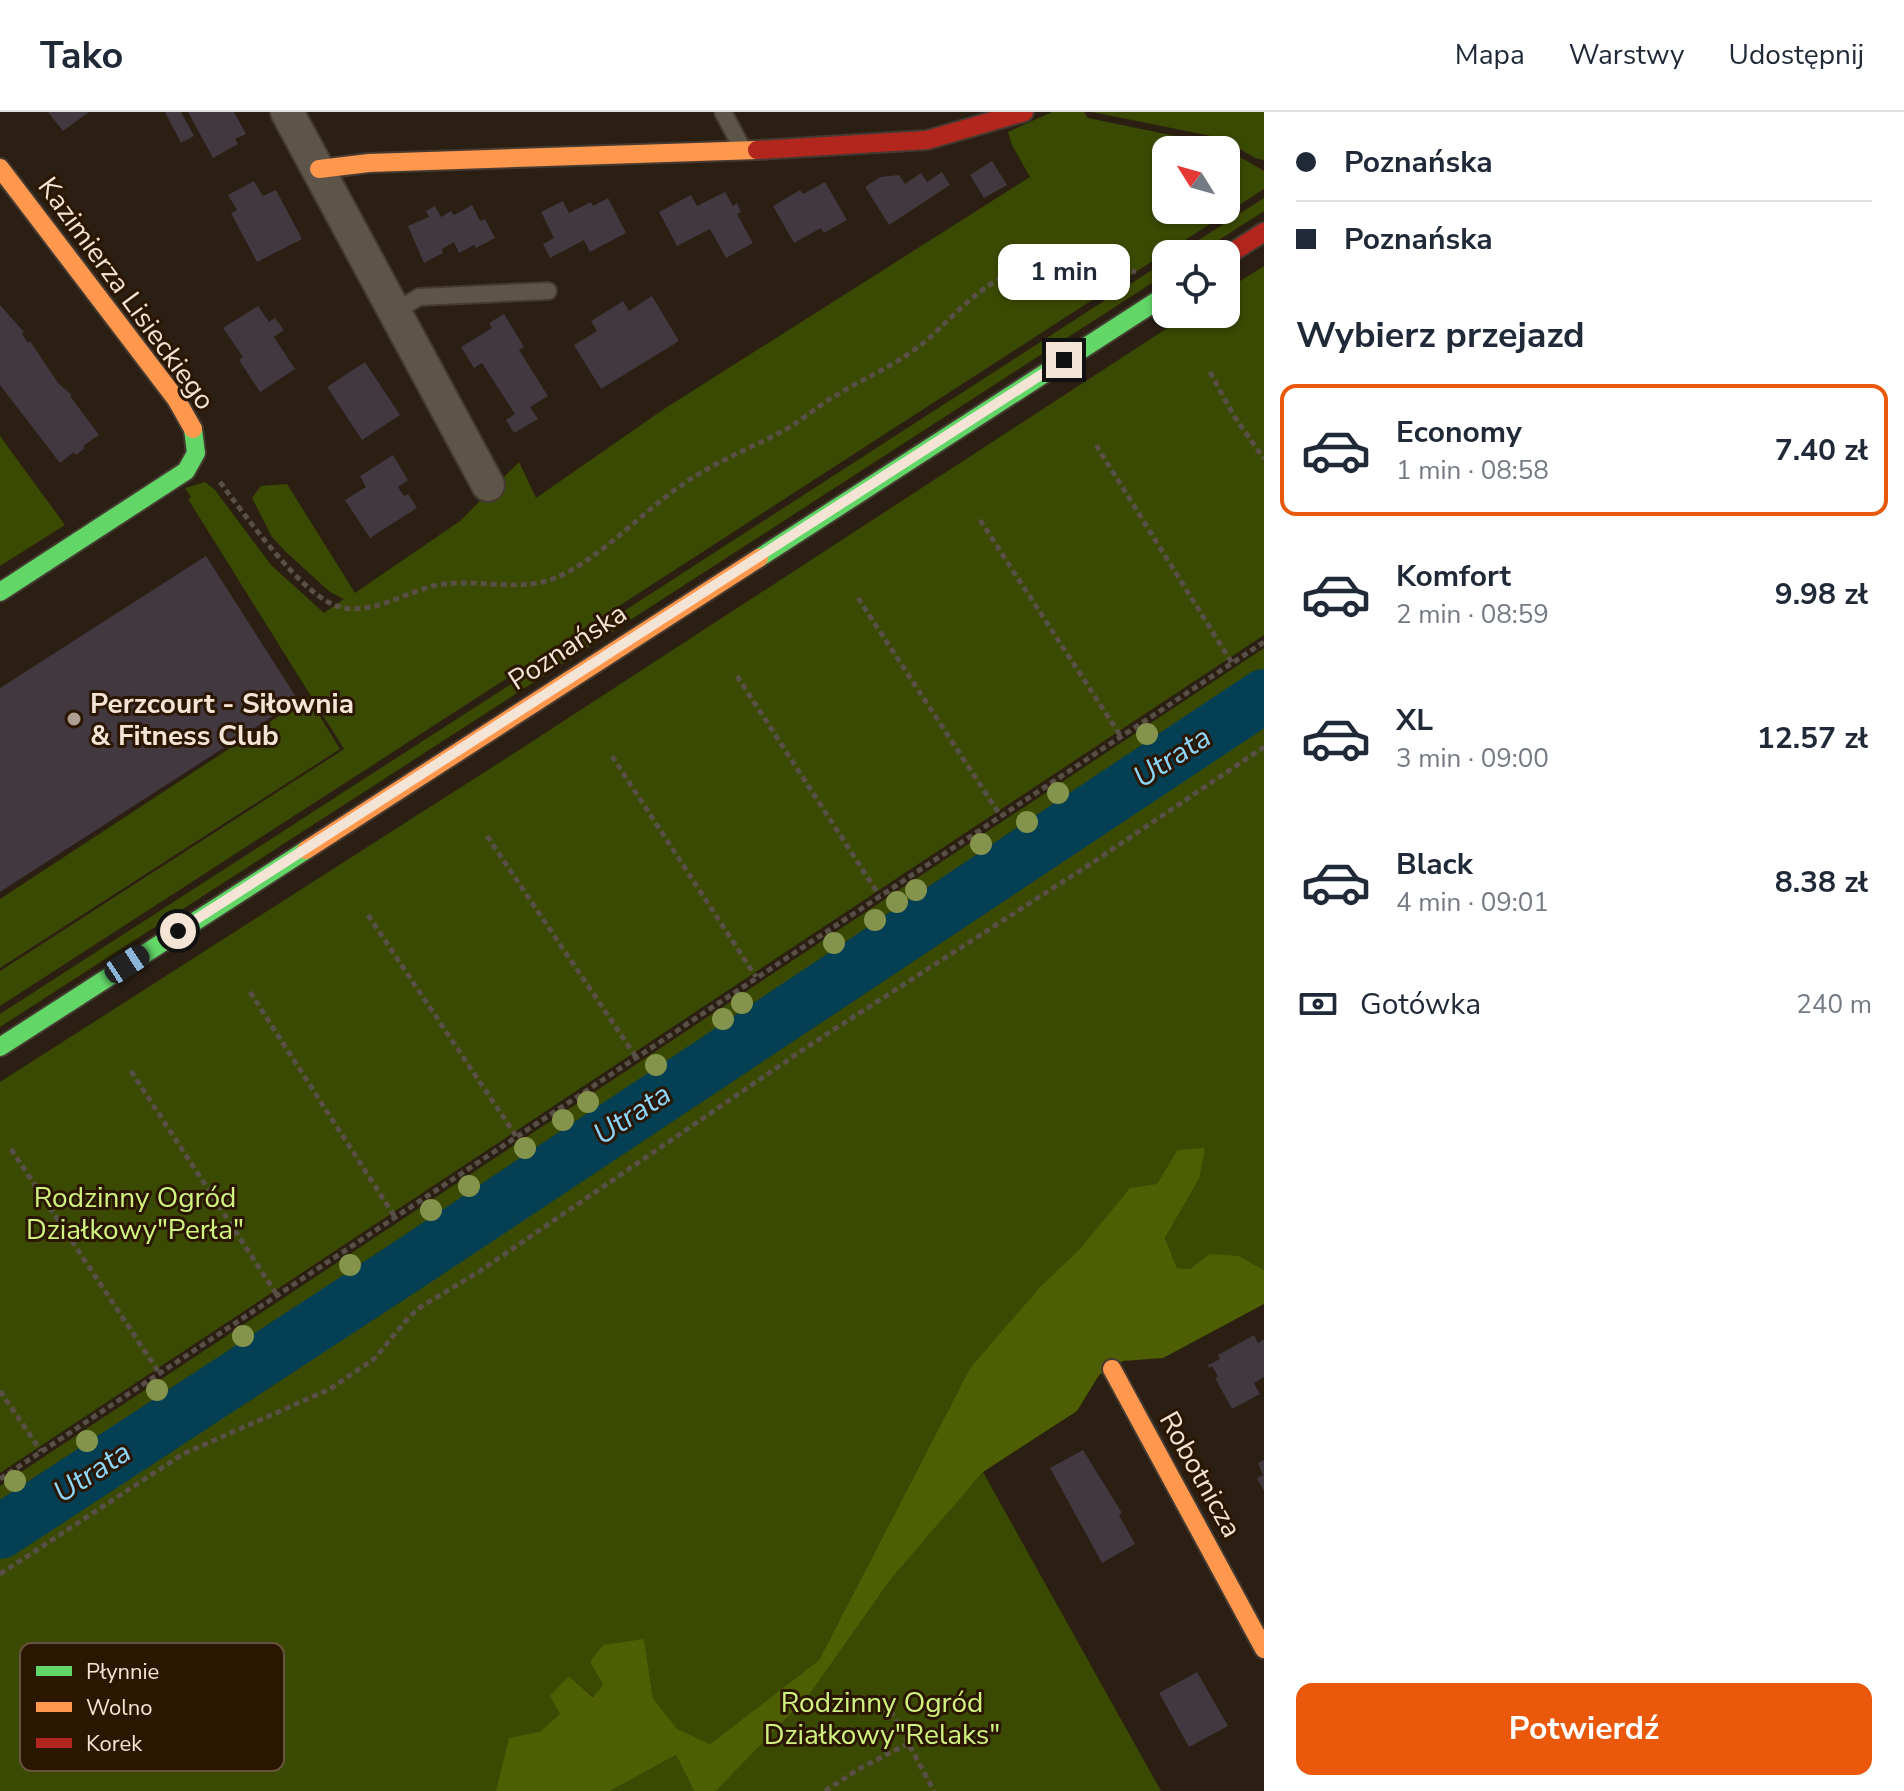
<!DOCTYPE html>
<html lang="pl">
<meta charset="utf-8">
<style>
body{margin:0;font-family:"Nunito Sans",sans-serif;background:#f6f6f7;color:#1f2937;height:100vh;display:flex;flex-direction:column;font-size:30px;white-space:nowrap}
*{box-sizing:border-box;margin:0}
p{font-size:26px;color:#747a83}
.icon{flex:none;width:44px;height:44px;fill:none;stroke:currentColor;stroke-width:2;stroke-linecap:round;stroke-linejoin:round}
.map{position:relative;flex:1;overflow:hidden}
.side{display:flex;flex-direction:column;background:#fff;width:640px}
.side>*{flex:none}
.hud{display:grid;align-content:center;height:176px;padding:0 32px;background:#fff}
.needle{width:52px;rotate:307deg}
.controls{position:absolute;left:1152px;top:24px;display:grid;gap:16px}
.controls a{display:grid;place-items:center;width:88px;height:88px;border-radius:16px;background:#fff;box-shadow:0 2px 6px #0004;font-size:40px}
.end{position:absolute;width:36px;height:36px;margin:-18px;border:10px solid #f3e4d6;background:#111;box-shadow:0 0 0 4px #111}
.from{border-radius:50%}
.bubble{position:absolute;height:56px;border-radius:16px;background:#fff;box-shadow:0 2px 6px #0004;font-size:26px;font-weight:700;line-height:56px;text-align:center}
.car{position:absolute;width:24px;height:48px;margin:-24px -12px;border-radius:10px;box-shadow:0 0 6px 2px #0007;background:linear-gradient(#222 24%,#8ab4d8 0 40%,#222 0 76%,#8ab4d8 0 86%,#222 0)}
.hud b{display:flex;align-items:center;gap:28px;height:76px;font-size:30px}
.hud b+b{border-top:2px solid #e0e1e3}
.hud i{width:20px;height:20px;background:#1f2937}
ul{padding:0;list-style:none}
li{display:flex;align-items:center;gap:24px;height:132px;margin:0 16px 12px;padding:0 16px;border:4px solid transparent;border-radius:16px}
li div{flex:1}
li b{display:block;font-size:30px}
li em{font-style:normal;font-weight:700}
li.active{border-color:#ea580c}
li>.icon{width:72px;height:72px;stroke-width:1.5}
h2{padding:0 32px;font-size:36px;line-height:96px}
.pay{display:flex;align-items:center;gap:20px;height:88px;padding:0 32px;font-size:30px}
.pay p{margin-inline-start:auto}
.action{display:flex;gap:16px;margin-top:auto;padding:16px 32px}
.action a{flex:1;height:92px;border-radius:16px;background:#ea580c;color:#fff;font-size:32px;font-weight:700;line-height:92px;text-align:center}
header{display:flex;align-items:center;gap:48px;box-sizing:border-box;height:112px;padding:0 40px;background:#fff;border-bottom:2px solid #e0e1e3}
header strong{font-size:38px}
nav{display:flex;gap:44px;margin-inline-start:auto;font-size:28px}
main{display:flex;flex:1;min-height:0}
.map>svg:first-child{display:block}
.green{fill:#3b4a02;fill-rule:evenodd}
.forest{fill:#4d5f02}
.lines{fill:none;stroke-linecap:round;stroke-linejoin:round}
.river{stroke:#053f54;stroke-width:54}
.building{fill:#413840}
.lane-casing{stroke:#443a31;stroke-width:20}
.street-casing{stroke:#443a31;stroke-width:36}
.fast-casing{stroke:#443a31;stroke-width:22}
.slow-casing{stroke:#443a31;stroke-width:22}
.jam-casing{stroke:#443a31;stroke-width:22}
.path{stroke:#584f46;stroke-width:5;stroke-dasharray:6 4;stroke-linecap:butt}
.lane{stroke:#5e554a;stroke-width:16}
.street{stroke:#5e554a;stroke-width:32}
.fast{stroke:#63d668;stroke-width:18}
.slow{stroke:#ff974d;stroke-width:18}
.jam{stroke:#b3261e;stroke-width:18}
.tree{fill:#85944d}
.route{stroke:#f3e4d6;stroke-width:10}
.poi-dot{fill:#ad9f91;stroke:#2b1600;stroke-width:3}
.labels{text-anchor:middle;stroke-width:6;stroke-linejoin:round;paint-order:stroke}
.street-label{font-size:28px;fill:#f3e4d6;stroke:#2b1600}
.poi-label{font-size:28px;font-weight:bold;fill:#f3e4d6;stroke:#2b1600;text-anchor:start}
.park-label{font-size:28px;fill:#cff37e;stroke:#2b1600}
.water-label{font-size:30px;font-style:italic;fill:#8dd6fb;stroke:#2b1600}
.key{fill:#2b1600;stroke:#675440;stroke-width:2}
.key-label{font-size:22px;fill:#f3e4d6}
</style>
<header>
<strong>Tako</strong>
<nav><a>Mapa</a><a>Warstwy</a><a>Udostępnij</a></nav>
</header>
<main>
<div class="map">
<svg width="1264" height="1679" viewBox="0 0 1264 1679">
<rect width="100%" height="100%" fill="#2a1f12"/>
<!-- green -->
<path class="green" d="M 1052,0 L 1084,0 L 1088,6 L 1219,33 L 1264,59 L 1264,77 L 0,894 L 0,859 L 344,637 L 188,387 L 191,385 L 185,376 L 205,370 L 215,378 L 271,453 L 324,501 L 344,487 L 330,480 L 286,440 L 272,425 L 252,386 L 261,374 L 287,372 L 355,481 L 460,409 L 519,350 L 536,386 L 664,297 L 1030,65 L 1012,33 L 1008,20 ZM 1166,38 L 1226,38 L 1226,98 L 1166,98 Z
M 1092,0 L 1264,0 L 1264,48 L 1255,46 L 1221,26 Z
M 1264,86 L 1264,99 L 1197,142 L 1177,142 Z
M 1166,149 L 1166,162 L 0,915 L 0,902 Z
M 1264,154 L 1264,523 L 0,1361 L 0,970 L 516,640 L 1189,202 L 1226,202 L 1226,178 Z
M 0,324 L 65,413 L 0,454 Z
M 1264,536 L 1264,571 L 0,1401 L 0,1374 Z
M 308,585 L 340,637 L 0,856 L 0,787 Z
M 1264,596 L 1264,1158 L 1239,1144 L 1190,1157 L 1177,1156 L 1165,1126 L 1199,1067 L 1177,1038 L 1157,1072 L 1039,1176 L 970,1256 L 819,1548 L 710,1632 L 677,1618 L 653,1586 L 644,1528 L 590,1550 L 603,1573 L 594,1585 L 569,1564 L 561,1602 L 502,1657 L 496,1679 L 0,1679 L 0,1434 Z
M 983,1360 L 1161,1679 L 716,1679 L 809,1583 L 891,1467 Z
M 676,1643 L 694,1679 L 610,1679 Z"/>
<!-- forest -->
<path class="forest" d="M 1205,1036 L 1199,1067 L 1165,1126 L 1177,1156 L 1190,1157 L 1210,1142 L 1239,1144 L 1264,1158 L 1264,1192 L 1163,1246 L 1123,1249 L 1099,1263 L 1077,1299 L 983,1360 L 891,1467 L 809,1583 L 716,1679 L 694,1679 L 676,1643 L 610,1679 L 496,1679 L 509,1626 L 540,1620 L 560,1602 L 550,1584 L 569,1564 L 593,1585 L 603,1573 L 590,1550 L 603,1533 L 644,1527 L 653,1586 L 677,1617 L 710,1632 L 819,1548 L 970,1256 L 1039,1176 L 1081,1136 L 1130,1076 L 1157,1072 L 1177,1038 Z"/>
<g class="lines">
<!-- river -->
<path class="river" d="M 0,1420 L 402,1157 L 1264,584"/>
</g>
<!-- building -->
<path class="building" d="M 48,0 L 89,0 L 63,19 Z
M 165,0 L 181,0 L 194,24 L 181,31 Z
M 188,0 L 234,0 L 246,22 L 235,27 L 238,32 L 213,46 Z
M 992,49 L 1007,73 L 984,86 L 970,63 Z
M 942,60 L 950,73 L 889,113 L 865,75 L 880,65 L 899,63 L 905,72 L 921,61 L 927,70 Z
M 254,69 L 263,84 L 276,78 L 302,127 L 257,150 L 231,101 L 237,98 L 228,83 Z
M 825,70 L 847,108 L 824,121 L 821,116 L 794,131 L 773,94 L 800,78 L 803,82 Z
M 725,80 L 733,94 L 737,91 L 741,100 L 737,102 L 753,131 L 726,146 L 710,117 L 677,134 L 659,100 L 691,83 L 697,94 Z
M 608,86 L 626,121 L 590,140 L 584,128 L 550,146 L 543,132 L 554,126 L 541,100 L 563,89 L 569,101 L 591,90 L 593,94 Z
M 472,93 L 480,109 L 485,107 L 495,126 L 476,136 L 474,133 L 459,141 L 454,130 L 442,137 L 443,141 L 424,151 L 408,114 L 429,105 L 426,99 L 435,94 L 441,105 L 451,99 L 454,103 Z
M 652,184 L 679,229 L 601,277 L 574,233 L 597,219 L 591,209 L 623,189 L 629,199 Z
M 0,193 L 24,220 L 22,222 L 28,231 L 30,229 L 58,271 L 72,283 L 70,284 L 99,323 L 83,334 L 85,336 L 76,343 L 74,340 L 60,351 L 0,273 Z
M 258,194 L 269,210 L 275,206 L 284,218 L 274,225 L 295,257 L 260,280 L 239,248 L 243,245 L 223,216 Z
M 504,202 L 524,235 L 519,238 L 548,284 L 530,295 L 538,307 L 514,321 L 506,308 L 515,302 L 482,251 L 474,256 L 461,235 L 492,216 L 489,211 Z
M 365,250 L 400,303 L 362,328 L 327,275 Z
M 393,343 L 408,368 L 398,375 L 404,384 L 408,382 L 417,396 L 370,426 L 345,388 L 366,375 L 360,364 Z
M 206,444 L 298,588 L 0,780 L 0,576 Z
M 1254,1223 L 1258,1231 L 1264,1227 L 1264,1265 L 1254,1271 L 1260,1282 L 1232,1297 L 1215,1266 L 1218,1265 L 1212,1254 L 1209,1256 L 1208,1253 L 1220,1247 L 1218,1243 Z
M 1083,1338 L 1122,1401 L 1119,1403 L 1135,1432 L 1102,1451 L 1050,1356 Z
M 1264,1348 L 1264,1379 L 1257,1366 L 1263,1363 L 1258,1351 Z
M 1197,1560 L 1228,1614 L 1189,1635 L 1159,1581 Z"/>
<g class="lines">
<defs>
<path id="lane" d="M 723,0 L 741,34
M 396,199 L 419,185 L 548,179"/>
<path id="street" d="M 287,0 L 488,373"/>
<path id="fast" d="M 759,446 L 1166,183
M 0,480 L 186,359 L 196,341 L 193,317
M 0,935 L 306,738"/>
<path id="slow" d="M 0,56 L 176,287 L 193,317
M 319,57 L 369,51 L 757,38
M 306,738 L 759,446
M 1112,1257 L 1264,1537"/>
<path id="jam" d="M 757,38 L 927,28 L 1024,0
M 1226,144 L 1264,120"/>
</defs>
<!-- lane casing -->
<use href="#lane" class="lane-casing"/>
<!-- street casing -->
<use href="#street" class="street-casing"/>
<!-- fast casing -->
<use href="#fast" class="fast-casing"/>
<!-- slow casing -->
<use href="#slow" class="slow-casing"/>
<!-- jam casing -->
<use href="#jam" class="jam-casing"/>
<!-- path -->
<path class="path" d="M 1210,260 L 1234,304 L 1264,347
M 1096,333 L 1232,551
M 220,370 C 245,403 298,478 334,493 C 367,506 401,482 433,474 C 475,464 523,484 564,462 C 612,437 647,394 694,365 C 722,347 755,334 785,318 C 802,308 818,294 835,284 C 862,267 892,255 918,235 C 946,214 969,182 1002,166 C 1028,154 1066,144 1095,148 C 1109,150 1123,156 1136,160
M 980,408 L 1120,623
M 858,486 L 1000,703
M 737,564 L 879,783
M 612,644 L 756,865
M 487,724 L 636,945
M 368,803 L 516,1024
M 250,880 L 395,1105
M 131,959 L 277,1183
M 11,1037 L 160,1262
M 0,1279 L 41,1339
M 0,1367 L 1264,530
M 0,1462 L 183,1342 L 330,1277 L 374,1247 L 409,1205 L 422,1194 L 480,1159 L 810,933 L 1098,747 L 1264,635
M 886,1590 L 934,1679
M 825,1679 L 857,1658 L 909,1631"/>
<!-- lane -->
<use href="#lane" class="lane"/>
<!-- street -->
<use href="#street" class="street"/>
<!-- fast -->
<use href="#fast" class="fast"/>
<!-- slow -->
<use href="#slow" class="slow"/>
<!-- jam -->
<use href="#jam" class="jam"/>
</g>
<!-- trees -->
<g class="tree">
<circle cx="1147" cy="622" r="11"/>
<circle cx="1058" cy="681" r="11"/>
<circle cx="1027" cy="710" r="11"/>
<circle cx="981" cy="732" r="11"/>
<circle cx="916" cy="778" r="11"/>
<circle cx="897" cy="790" r="11"/>
<circle cx="875" cy="808" r="11"/>
<circle cx="834" cy="831" r="11"/>
<circle cx="742" cy="891" r="11"/>
<circle cx="723" cy="907" r="11"/>
<circle cx="656" cy="953" r="11"/>
<circle cx="588" cy="990" r="11"/>
<circle cx="563" cy="1008" r="11"/>
<circle cx="525" cy="1036" r="11"/>
<circle cx="469" cy="1074" r="11"/>
<circle cx="431" cy="1098" r="11"/>
<circle cx="350" cy="1153" r="11"/>
<circle cx="243" cy="1224" r="11"/>
<circle cx="157" cy="1278" r="11"/>
<circle cx="87" cy="1329" r="11"/>
<circle cx="15" cy="1369" r="11"/>
</g>
<g class="lines">
<!-- route -->
<path class="route" d="M 178,819 L 1064,248"/>
</g>
<!-- markers -->
<circle class="poi-dot" cx="74" cy="607" r="8"/>
<g class="labels">
<!-- street labels -->
<g class="street-label">
<text transform="translate(127 181) rotate(54)" y="10">Kazimierza Lisieckiego</text>
<text transform="translate(567 534) rotate(-33)" y="10">Poznańska</text>
<text transform="translate(1201 1362) rotate(61)" y="10">Robotnicza</text>
</g>
<!-- poi labels -->
<g class="poi-label">
<text x="90" y="601">Perzcourt - Siłownia<tspan x="90" dy="32">&amp; Fitness Club</tspan></text>
</g>
<!-- park labels -->
<g class="park-label">
<text x="135" y="1095">Rodzinny Ogród<tspan x="135" dy="32">Działkowy"Perła"</tspan></text>
<text x="882" y="1600">Rodzinny Ogród<tspan x="882" dy="32">Działkowy"Relaks"</tspan></text>
</g>
<!-- water labels -->
<g class="water-label">
<text transform="translate(1172 645) rotate(-33)" y="10">Utrata</text>
<text transform="translate(632 1002) rotate(-33)" y="10">Utrata</text>
<text transform="translate(92 1360) rotate(-33)" y="10">Utrata</text>
</g>
</g>
<!-- legend -->
<rect x="20" y="1531" width="264" height="128" rx="12" class="key"/>
<rect x="36" y="1554" width="36" height="10" fill="#63d668"/>
<rect x="36" y="1590" width="36" height="10" fill="#ff974d"/>
<rect x="36" y="1626" width="36" height="10" fill="#b3261e"/>
<g class="key-label">
<text x="86" y="1567">Płynnie</text>
<text x="86" y="1603">Wolno</text>
<text x="86" y="1639">Korek</text>
</g>
</svg>
<div class="controls">
<a><svg class="needle" viewBox="-14 -14 28 28"><path d="M0-13l5 13h-10z" fill="#e53935"/><path d="M0 13l5-13h-10z" fill="#747a83"/></svg></a>
<a><svg class="icon" aria-label="locate" viewBox="0 0 24 24"><circle cx="12" cy="12" r="6"/><path d="M12 2v4M12 18v4M2 12h4M18 12h4"/></svg></a>
</div>
<i class="end from" style="left:178px;top:819px"></i>
<i class="end" style="left:1064px;top:248px"></i>
<div class="bubble" style="left:998px;top:132px;width:132px">1 min</div>
<i class="car" style="left:127px;top:852px;rotate:57deg"></i>
</div>
<section class="side">
<div class="hud">
<b><i class="from"></i>Poznańska</b>
<b><i></i>Poznańska</b>
</div>
<h2>Wybierz przejazd</h2>
<ul>
<li class="active"><svg class="icon" aria-label="car" viewBox="0 0 24 24"><path d="M5 17H2v-5l4-1 3-4h7l3 4 3 1v5h-3M9 17h6M6 11h13"/><circle cx="7" cy="17" r="2"/><circle cx="17" cy="17" r="2"/></svg><div><b>Economy</b><p>1 min · 08:58</p></div><em>7.40 zł</em></li>
<li><svg class="icon" aria-label="car" viewBox="0 0 24 24"><path d="M5 17H2v-5l4-1 3-4h7l3 4 3 1v5h-3M9 17h6M6 11h13"/><circle cx="7" cy="17" r="2"/><circle cx="17" cy="17" r="2"/></svg><div><b>Komfort</b><p>2 min · 08:59</p></div><em>9.98 zł</em></li>
<li><svg class="icon" aria-label="car" viewBox="0 0 24 24"><path d="M5 17H2v-5l4-1 3-4h7l3 4 3 1v5h-3M9 17h6M6 11h13"/><circle cx="7" cy="17" r="2"/><circle cx="17" cy="17" r="2"/></svg><div><b>XL</b><p>3 min · 09:00</p></div><em>12.57 zł</em></li>
<li><svg class="icon" aria-label="car" viewBox="0 0 24 24"><path d="M5 17H2v-5l4-1 3-4h7l3 4 3 1v5h-3M9 17h6M6 11h13"/><circle cx="7" cy="17" r="2"/><circle cx="17" cy="17" r="2"/></svg><div><b>Black</b><p>4 min · 09:01</p></div><em>8.38 zł</em></li>
</ul>
<div class="pay"><svg class="icon" aria-label="cash" viewBox="0 0 24 24"><path d="M3 7h18v10H3z"/><circle cx="12" cy="12" r="2"/></svg>Gotówka<p>240 m</p></div>
<div class="action"><a>Potwierdź</a></div>
</section>
</main>
